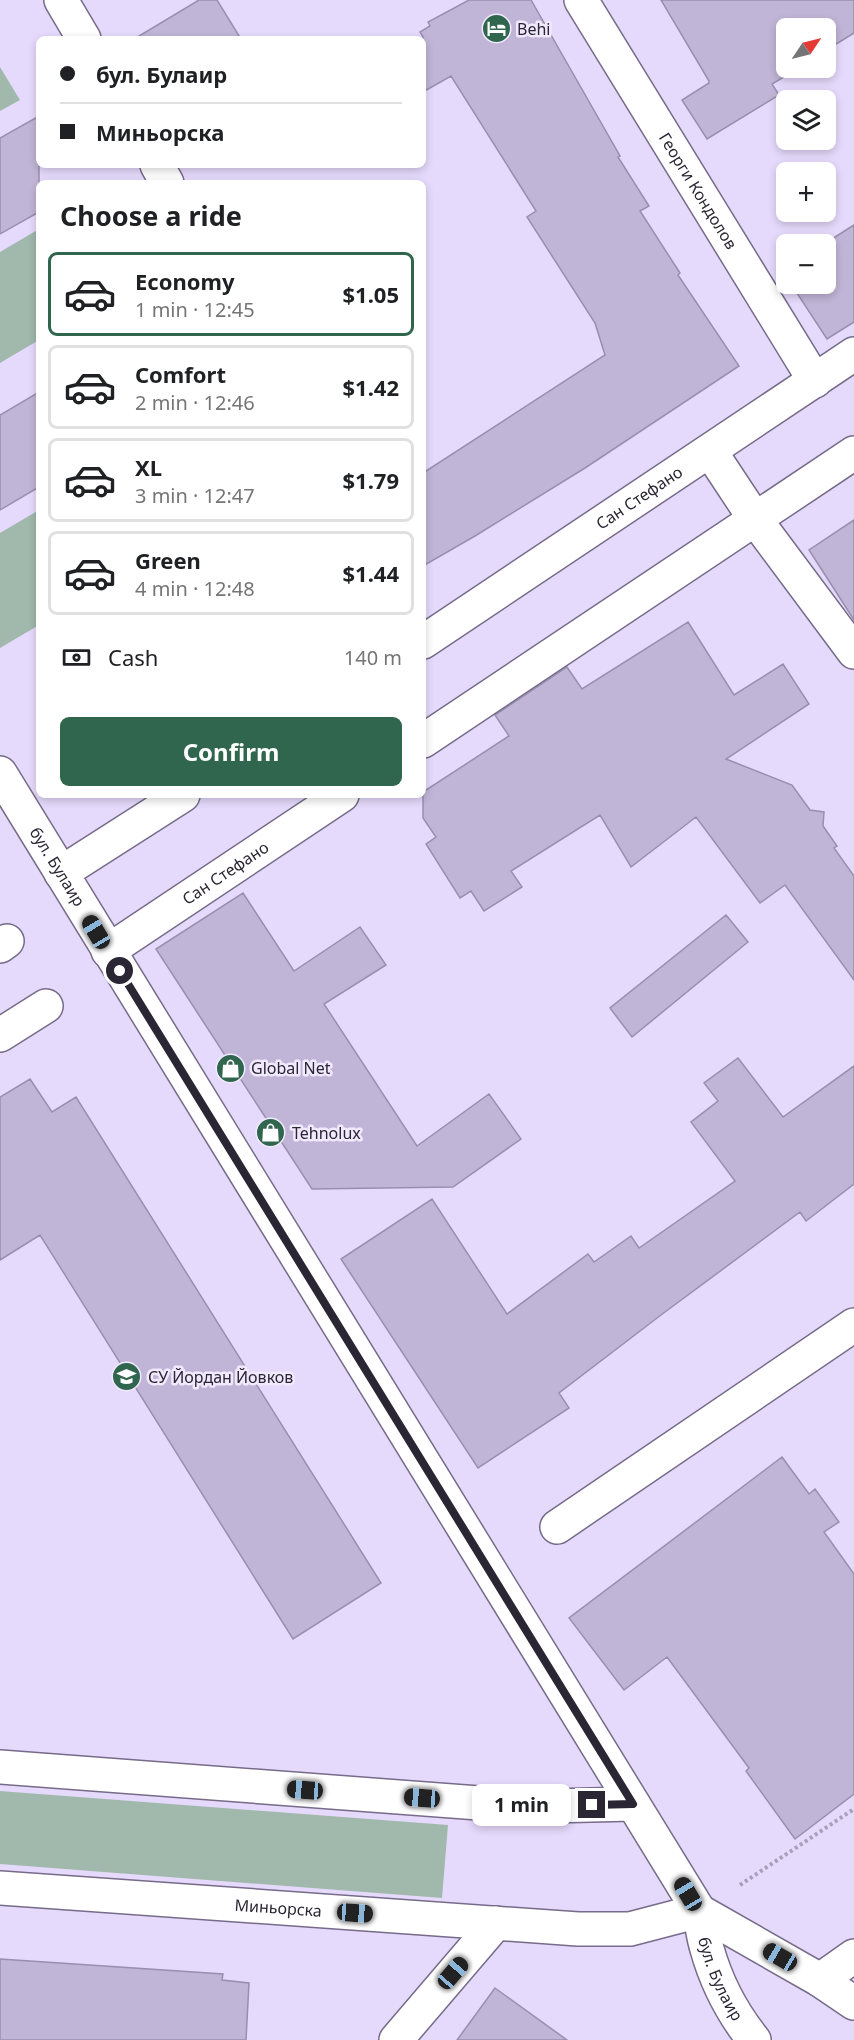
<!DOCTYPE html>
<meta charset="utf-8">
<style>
body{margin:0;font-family:"Noto Sans",sans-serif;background:#f6f6f6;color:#202124;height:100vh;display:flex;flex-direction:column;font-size:22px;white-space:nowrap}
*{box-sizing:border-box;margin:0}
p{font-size:20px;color:#757577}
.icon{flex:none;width:33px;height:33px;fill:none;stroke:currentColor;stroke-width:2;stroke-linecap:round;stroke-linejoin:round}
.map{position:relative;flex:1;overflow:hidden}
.drawer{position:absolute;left:36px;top:180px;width:390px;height:618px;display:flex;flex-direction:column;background:#fff;border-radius:9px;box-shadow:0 3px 9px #0003}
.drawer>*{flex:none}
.top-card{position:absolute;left:36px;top:36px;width:390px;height:132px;border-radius:9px;box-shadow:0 3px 9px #0003;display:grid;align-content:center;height:132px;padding:0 24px;background:#fff}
.needle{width:39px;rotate:55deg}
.fabs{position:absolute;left:776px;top:18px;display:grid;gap:12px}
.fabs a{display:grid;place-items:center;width:60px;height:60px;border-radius:9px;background:#fff;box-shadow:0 3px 9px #0003;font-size:30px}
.end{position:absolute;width:27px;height:27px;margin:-14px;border:8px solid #2b2633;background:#fff;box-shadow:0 0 0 3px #fff}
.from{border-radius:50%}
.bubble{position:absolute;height:42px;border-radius:9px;background:#fff;box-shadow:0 3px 9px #0003;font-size:20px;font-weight:700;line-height:42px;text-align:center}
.car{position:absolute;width:18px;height:36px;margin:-18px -9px;border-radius:8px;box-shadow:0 0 4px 2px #0007;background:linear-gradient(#222 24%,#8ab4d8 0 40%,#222 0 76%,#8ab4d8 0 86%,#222 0)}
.top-card b{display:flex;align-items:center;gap:21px;height:57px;font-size:22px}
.top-card b+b{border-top:2px solid #e0e0e0}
.top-card i{width:15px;height:15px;background:#202124}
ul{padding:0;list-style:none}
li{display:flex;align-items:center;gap:18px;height:84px;margin:0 12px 9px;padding:0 12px;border:3px solid #e0e0e0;border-radius:9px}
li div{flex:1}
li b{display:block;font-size:22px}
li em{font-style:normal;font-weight:700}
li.selected{border-color:#2f664d}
li>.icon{width:54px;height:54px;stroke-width:1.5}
h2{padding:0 24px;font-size:27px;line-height:72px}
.pay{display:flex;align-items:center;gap:15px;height:66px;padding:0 24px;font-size:22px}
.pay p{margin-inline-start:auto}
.cta{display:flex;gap:12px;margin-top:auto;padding:12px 24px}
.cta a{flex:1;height:69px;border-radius:9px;background:#2f664d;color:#fff;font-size:24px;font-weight:700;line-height:69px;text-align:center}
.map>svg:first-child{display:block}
.green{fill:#a1b9ac}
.building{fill:#c1b5d7;stroke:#998eae;stroke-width:1.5}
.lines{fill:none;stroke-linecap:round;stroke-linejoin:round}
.minor-casing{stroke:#766b89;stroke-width:36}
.major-casing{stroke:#766b89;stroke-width:36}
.path{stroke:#a99fba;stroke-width:4;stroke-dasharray:3 3;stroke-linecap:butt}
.minor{stroke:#fff;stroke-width:33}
.major{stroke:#fff;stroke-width:33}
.route{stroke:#2b2633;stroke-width:8}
.labels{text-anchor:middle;stroke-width:5;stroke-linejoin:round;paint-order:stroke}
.poi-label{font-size:16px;fill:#2b2633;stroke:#f1eaff;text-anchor:start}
.street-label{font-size:16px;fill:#2b2633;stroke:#f1eaff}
</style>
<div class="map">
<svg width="854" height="2040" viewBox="0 0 854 2040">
<rect width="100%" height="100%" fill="#e6dafc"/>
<!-- green -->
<path class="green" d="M 0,67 L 20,100 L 0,111 Z
M 39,229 L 39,340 L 0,363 L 0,252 Z
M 39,510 L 39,625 L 0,648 L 0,533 Z
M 0,1791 L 448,1825 L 442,1898 L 0,1864 Z"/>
<!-- building -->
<path class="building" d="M 199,0 L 217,0 L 241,39 L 134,39 Z
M 469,0 L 531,0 L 620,156 L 618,157 L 649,206 L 640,211 L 680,273 L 678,275 L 739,366 L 585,468 L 475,536 L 423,566 L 423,473 L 605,355 L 595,323 L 527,217 L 536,211 L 451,76 L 423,92 L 423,37 L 420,32 L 430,26 L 428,22 Z
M 661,0 L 854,0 L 854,33 L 825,51 L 825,28 L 786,28 L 786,68 L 799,68 L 772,84 L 779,95 L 707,139 L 682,100 L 709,83 L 709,81 Z
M 39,116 L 39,212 L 0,234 L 0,138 Z
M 854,225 L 854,322 L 827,339 L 791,284 L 825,284 L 824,244 Z
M 39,392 L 39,487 L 0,510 L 0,415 Z
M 854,520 L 854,620 L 809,550 Z
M 688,622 L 734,695 L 783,664 L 809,704 L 726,759 L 792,785 L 810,810 L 824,812 L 823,826 L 837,846 L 834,848 L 854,876 L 854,980 L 785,885 L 760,903 L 696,817 L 631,867 L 600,815 L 511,871 L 522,887 L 484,911 L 471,891 L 460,898 L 426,844 L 436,837 L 423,818 L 423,792 L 509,736 L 495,715 L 567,667 L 582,689 Z
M 243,893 L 294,971 L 360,927 L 386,965 L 324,1004 L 417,1146 L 489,1094 L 521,1139 L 453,1187 L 312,1189 L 156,949 Z
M 726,915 L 748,942 L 632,1037 L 610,1008 Z
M 738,1058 L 783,1117 L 854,1066 L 854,1184 L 806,1221 L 800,1212 L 661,1315 L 559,1393 L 569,1408 L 478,1468 L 341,1259 L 432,1199 L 507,1314 L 588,1254 L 594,1262 L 631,1236 L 639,1248 L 735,1181 L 691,1122 L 718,1101 L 704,1083 Z
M 30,1079 L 52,1112 L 76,1097 L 381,1583 L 293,1639 L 40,1235 L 0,1260 L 0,1097 Z
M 782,1457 L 809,1494 L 815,1489 L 839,1522 L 824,1532 L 854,1574 L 854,1794 L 795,1839 L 746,1771 L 749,1768 L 667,1657 L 624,1690 L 569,1618 Z
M 0,1959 L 223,1974 L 222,1980 L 249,1983 L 246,2040 L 0,2040 Z
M 495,1988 L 567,2040 L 457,2040 Z"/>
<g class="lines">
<defs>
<g id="minor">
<path d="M 61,0 L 84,39"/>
<path id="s1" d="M 581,0 L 815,381"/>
<path d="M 157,165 L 167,183"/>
<path d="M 710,451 L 755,519 L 854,652"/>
<path d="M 0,946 L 7,941"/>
<path d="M 0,1035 L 46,1006"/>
<path d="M 557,1527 L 854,1325"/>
<path d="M 820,1980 L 854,1956"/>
<path d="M 396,2040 L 496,1923"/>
</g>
<g id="major">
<path id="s2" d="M 423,642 L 854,354"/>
<path d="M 423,741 L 854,453"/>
<path id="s3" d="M 0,773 L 699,1911 C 702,1924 703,1937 707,1949 C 716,1981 733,2014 754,2040"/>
<path d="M 61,873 L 183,795"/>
<path id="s4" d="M 108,951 L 342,795"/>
<path d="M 0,1767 L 492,1804 L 550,1806 L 633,1804"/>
<path id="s5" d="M 0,1888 L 578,1929 L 630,1929 L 699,1911"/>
<path d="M 699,1911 L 820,1980 L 854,2003"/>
</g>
</defs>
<!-- minor casing -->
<use href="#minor" class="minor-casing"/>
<!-- major casing -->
<use href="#major" class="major-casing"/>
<!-- path -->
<path class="path" d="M 740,1885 L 854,1809"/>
<!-- minor -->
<use href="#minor" class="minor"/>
<!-- major -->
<use href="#major" class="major"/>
</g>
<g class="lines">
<!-- route -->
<path class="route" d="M 120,971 L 633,1804 L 592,1805"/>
</g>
<!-- icons -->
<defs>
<symbol id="hotel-disc" viewBox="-11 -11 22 22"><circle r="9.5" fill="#2f664d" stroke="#f1eaff"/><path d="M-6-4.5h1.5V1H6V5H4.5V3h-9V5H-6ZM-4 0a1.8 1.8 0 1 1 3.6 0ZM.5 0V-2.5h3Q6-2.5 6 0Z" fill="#fff"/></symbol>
<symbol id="shop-disc" viewBox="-11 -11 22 22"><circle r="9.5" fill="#2f664d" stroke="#f1eaff"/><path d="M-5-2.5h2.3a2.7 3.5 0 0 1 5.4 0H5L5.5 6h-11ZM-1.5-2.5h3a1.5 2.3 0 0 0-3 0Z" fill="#fff"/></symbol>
<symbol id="school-disc" viewBox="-11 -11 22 22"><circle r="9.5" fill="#2f664d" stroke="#f1eaff"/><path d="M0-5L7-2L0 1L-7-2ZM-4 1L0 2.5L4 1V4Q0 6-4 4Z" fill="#fff"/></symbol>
</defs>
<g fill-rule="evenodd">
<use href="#hotel-disc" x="480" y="12" width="33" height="33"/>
<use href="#shop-disc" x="214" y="1052" width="33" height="33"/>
<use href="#shop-disc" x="254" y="1116" width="33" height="33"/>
<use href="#school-disc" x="110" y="1360" width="33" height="33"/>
</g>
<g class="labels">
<!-- poi labels -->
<g class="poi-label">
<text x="517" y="35">Behi</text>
<text x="251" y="1074">Global Net</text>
<text x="292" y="1139">Tehnolux</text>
<text x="148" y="1383">СУ Йордан Йовков</text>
</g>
<!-- street labels -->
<g class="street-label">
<text dy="6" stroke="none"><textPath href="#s1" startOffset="224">Георги Кондолов</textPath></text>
<text dy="6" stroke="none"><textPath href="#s2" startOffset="260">Сан Стефано</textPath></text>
<text dy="6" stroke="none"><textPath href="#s3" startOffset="110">бул. Булаир</textPath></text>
<text dy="6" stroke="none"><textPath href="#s4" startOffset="141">Сан Стефано</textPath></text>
<text dy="6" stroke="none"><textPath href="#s5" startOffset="279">Миньорска</textPath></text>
<text dy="6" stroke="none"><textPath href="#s3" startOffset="1407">бул. Булаир</textPath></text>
</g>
</g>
</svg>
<div class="fabs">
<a><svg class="needle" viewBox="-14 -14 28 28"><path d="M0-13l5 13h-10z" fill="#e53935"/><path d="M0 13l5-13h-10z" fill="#757577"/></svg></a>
<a><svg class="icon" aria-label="layers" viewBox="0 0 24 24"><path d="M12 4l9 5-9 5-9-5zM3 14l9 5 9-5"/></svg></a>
<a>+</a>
<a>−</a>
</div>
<i class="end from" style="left:120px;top:971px"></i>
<i class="end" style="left:592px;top:1805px"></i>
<div class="bubble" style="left:472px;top:1784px;width:99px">1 min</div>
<i class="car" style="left:96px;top:932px;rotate:329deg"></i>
<i class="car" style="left:305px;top:1790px;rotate:274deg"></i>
<i class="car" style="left:422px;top:1798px;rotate:274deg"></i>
<i class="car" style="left:688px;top:1894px;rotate:329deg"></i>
<i class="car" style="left:355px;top:1913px;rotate:94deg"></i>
<i class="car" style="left:780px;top:1957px;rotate:300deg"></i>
<i class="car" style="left:453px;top:1973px;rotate:41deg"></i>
<div class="top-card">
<b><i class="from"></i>бул. Булаир</b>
<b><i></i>Миньорска</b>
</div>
<section class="drawer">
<h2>Choose a ride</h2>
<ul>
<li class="selected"><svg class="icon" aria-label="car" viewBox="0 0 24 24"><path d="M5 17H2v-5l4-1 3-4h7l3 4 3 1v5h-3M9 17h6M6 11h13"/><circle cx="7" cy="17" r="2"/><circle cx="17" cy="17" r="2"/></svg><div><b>Economy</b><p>1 min · 12:45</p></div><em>$1.05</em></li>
<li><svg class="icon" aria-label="car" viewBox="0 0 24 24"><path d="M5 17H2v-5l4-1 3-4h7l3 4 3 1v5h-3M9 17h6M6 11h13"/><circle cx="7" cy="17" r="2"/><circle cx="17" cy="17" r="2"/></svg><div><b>Comfort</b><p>2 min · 12:46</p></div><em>$1.42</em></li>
<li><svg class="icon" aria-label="car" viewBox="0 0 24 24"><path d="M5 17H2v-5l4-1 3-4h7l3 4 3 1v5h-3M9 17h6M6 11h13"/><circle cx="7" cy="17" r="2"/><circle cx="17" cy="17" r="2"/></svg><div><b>XL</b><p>3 min · 12:47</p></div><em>$1.79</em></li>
<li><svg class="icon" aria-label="car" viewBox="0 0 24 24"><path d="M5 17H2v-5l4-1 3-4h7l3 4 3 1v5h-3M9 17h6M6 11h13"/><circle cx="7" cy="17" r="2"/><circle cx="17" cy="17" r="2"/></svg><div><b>Green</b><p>4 min · 12:48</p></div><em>$1.44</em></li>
</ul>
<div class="pay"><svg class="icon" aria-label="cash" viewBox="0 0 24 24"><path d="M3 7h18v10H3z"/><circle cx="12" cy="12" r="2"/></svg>Cash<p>140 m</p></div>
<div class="cta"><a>Confirm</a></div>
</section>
</div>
